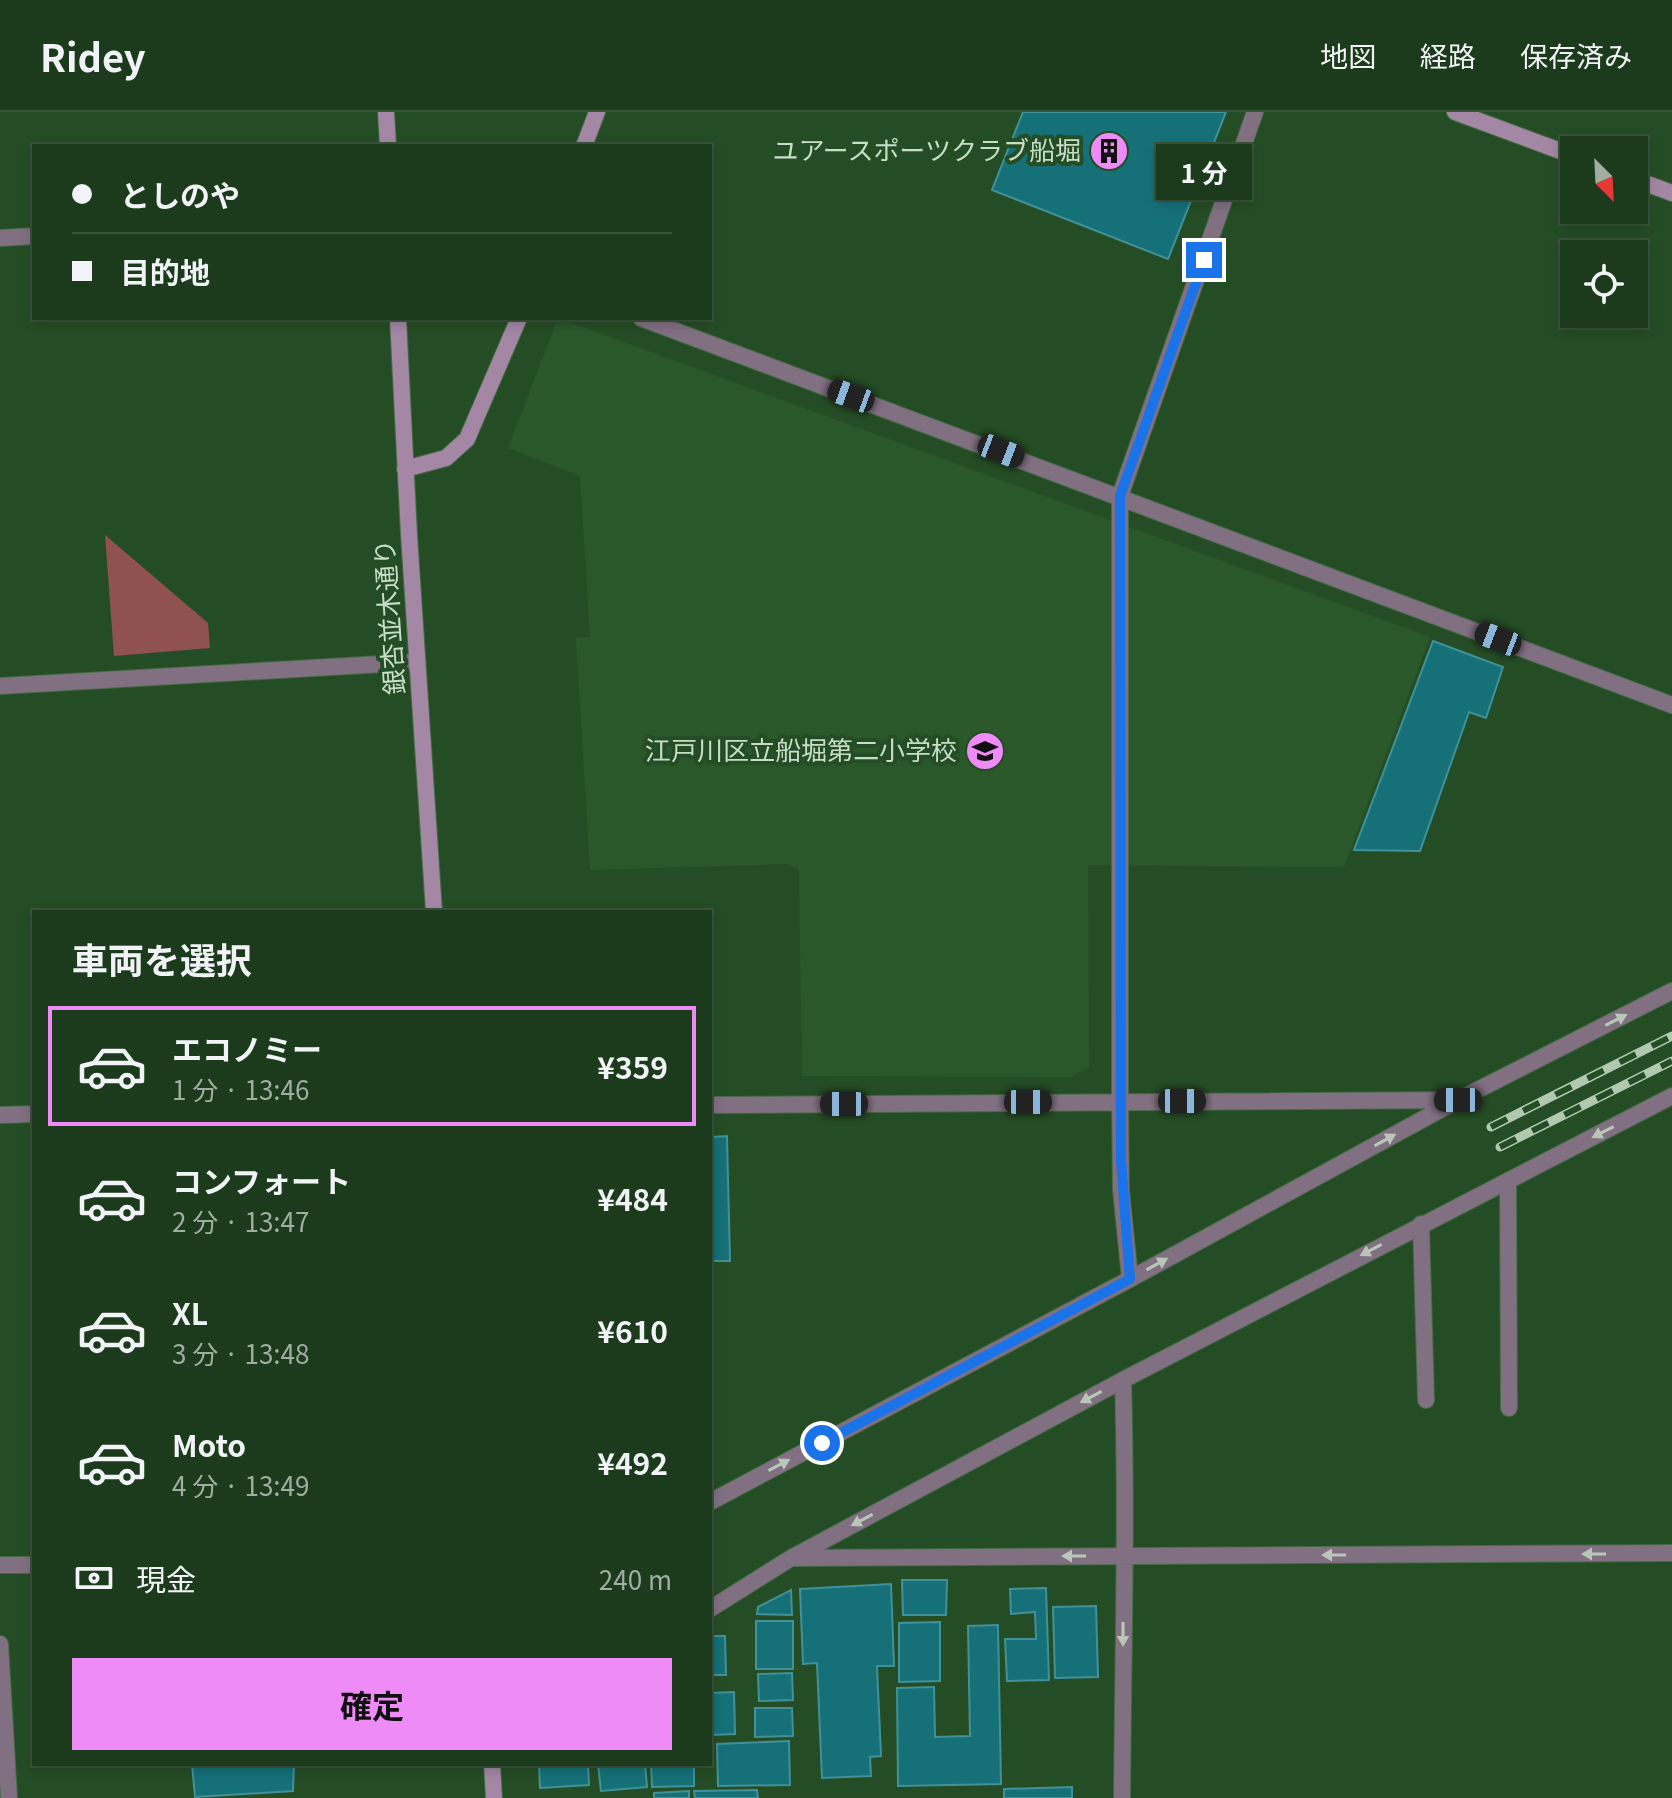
<!DOCTYPE html>
<html lang="ja">
<meta charset="utf-8">
<style>
body{margin:0;font-family:Georgia,"Noto Sans JP",serif;background:#254125;color:#f1f3f6;height:100vh;display:flex;flex-direction:column;font-size:30px;white-space:nowrap}
*{box-sizing:border-box;margin:0}
p{font-size:26px;color:#a0ada3}
.icon{flex:none;width:44px;height:44px;fill:none;stroke:currentColor;stroke-width:2;stroke-linecap:round;stroke-linejoin:round}
.map{position:relative;flex:1;overflow:hidden}
.side{position:absolute;left:32px;top:798px;width:680px;height:856px;display:flex;flex-direction:column;background:#1c3a1c;border-radius:0px;box-shadow:0 4px 12px #0003,0 0 0 2px #3a543b}
.side>*{flex:none}
.guide{position:absolute;left:32px;top:32px;width:680px;height:176px;border-radius:0px;box-shadow:0 4px 12px #0003,0 0 0 2px #3a543b;display:grid;align-content:center;height:176px;padding:0 40px;background:#1c3a1c}
.needle{width:52px;rotate:156deg}
.buttons{position:absolute;left:1560px;top:24px;display:grid;gap:16px}
.buttons a{display:grid;place-items:center;width:88px;height:88px;border-radius:0px;background:#1c3a1c;box-shadow:0 4px 12px #0003,0 0 0 2px #3a543b;font-size:40px}
.end{position:absolute;width:36px;height:36px;margin:-18px;border:10px solid #1a73e8;background:#fff;box-shadow:0 0 0 4px #fff}
.from{border-radius:50%}
.bubble{position:absolute;height:56px;border-radius:0px;background:#1c3a1c;box-shadow:0 4px 12px #0003,0 0 0 2px #3a543b;font-size:26px;font-weight:700;line-height:56px;text-align:center}
.car{position:absolute;width:24px;height:48px;margin:-24px -12px;border-radius:10px;box-shadow:0 0 6px 2px #0007;background:linear-gradient(#222 24%,#8ab4d8 0 40%,#222 0 76%,#8ab4d8 0 86%,#222 0)}
.guide b{display:flex;align-items:center;gap:28px;height:76px;font-size:30px}
.guide b+b{border-top:2px solid #3a543b}
.guide i{width:20px;height:20px;background:#f1f3f6}
ul{padding:0;list-style:none}
li{display:flex;align-items:center;gap:24px;height:120px;margin:0 16px 12px;padding:0 24px;border:4px solid transparent;border-radius:0px}
li div{flex:1}
li b{display:block;font-size:30px}
li em{font-style:normal;font-weight:700}
li.on{border-color:#ef8bf7}
li>.icon{width:72px;height:72px;stroke-width:1.5}
h2{padding:0 40px;font-size:36px;line-height:96px}
.pay{display:flex;align-items:center;gap:20px;height:88px;padding:0 40px;font-size:30px}
.pay p{margin-inline-start:auto}
.cta{display:flex;gap:16px;margin-top:auto;padding:16px 40px}
.cta a{flex:1;height:92px;border-radius:0px;background:#ef8bf7;color:#111;font-size:32px;font-weight:700;line-height:92px;text-align:center}
header{display:flex;align-items:center;gap:48px;box-sizing:border-box;height:112px;padding:0 40px;background:#1c3a1c;border-bottom:2px solid #3a543b}
header strong{font-size:38px}
nav{display:flex;gap:44px;margin-inline-start:auto;font-size:28px}
.map>svg:first-child{display:block}
.built{fill:#2a582b}
.green{fill:#90524e}
.building{fill:#167078;stroke:#409199;stroke-width:2}
.lines{fill:none;stroke-linecap:round;stroke-linejoin:round}
.lane-casing{stroke:#456a45;stroke-width:18}
.street-casing{stroke:#456a45;stroke-width:18}
.secondary-casing{stroke:#456a45;stroke-width:18}
.lane{stroke:#816f82;stroke-width:16}
.street{stroke:#816f82;stroke-width:16}
.secondary{stroke:#a387a5;stroke-width:16}
.rail-casing{stroke:#b1c9b0;stroke-width:9}
.rail{stroke:#254d25;stroke-width:6;stroke-dasharray:18;stroke-linecap:butt}
.oneway{fill:#b9c7b8}
.route{stroke:#1a73e8;stroke-width:10}
.labels{text-anchor:middle;stroke-width:8;stroke-linejoin:round;paint-order:stroke}
.poi-label{font-size:26px;fill:#c7ddc6;stroke:#254d25;text-anchor:end}
.street-label{font-size:26px;fill:#c7ddc6;stroke:#254d25}
</style>
<header>
<strong>Ridey</strong>
<nav><a>地図</a><a>経路</a><a>保存済み</a></nav>
</header>
<div class="map">
<svg width="1672" height="1686" viewBox="0 0 1672 1686">
<rect width="100%" height="100%" fill="#254d25"/>
<!-- built -->
<path class="built" d="M 558,206 L 1430,525 L 1344,755 L 1088,753 L 1089,955 L 1071,965 L 802,964 L 799,758 L 789,752 L 590,758 L 576,526 L 590,525 L 580,364 L 508,336 Z"/>
<!-- green -->
<path class="green" d="M 105,423 L 208,511 L 210,536 L 114,544 Z"/>
<!-- building -->
<path class="building" d="M 1023,0 L 1226,0 L 1168,147 L 992,78 Z
M 1433,529 L 1503,555 L 1486,606 L 1469,600 L 1420,739 L 1354,738 Z
M 727,1024 L 730,1149 L 710,1149 L 710,1025 Z
M 902,1468 L 947,1468 L 946,1503 L 903,1503 Z
M 891,1472 L 894,1554 L 877,1554 L 881,1644 L 870,1645 L 871,1664 L 822,1666 L 817,1551 L 803,1552 L 800,1477 Z
M 1046,1476 L 1049,1568 L 1007,1569 L 1005,1527 L 1036,1527 L 1035,1500 L 1011,1502 L 1010,1477 Z
M 791,1478 L 792,1503 L 757,1502 L 758,1495 Z
M 1096,1494 L 1098,1565 L 1055,1566 L 1053,1495 Z
M 756,1509 L 793,1509 L 793,1557 L 756,1557 Z
M 940,1510 L 940,1569 L 899,1570 L 899,1511 Z
M 998,1513 L 1001,1672 L 898,1674 L 897,1576 L 934,1575 L 935,1625 L 970,1624 L 968,1514 Z
M 711,1524 L 725,1524 L 726,1563 L 710,1563 Z
M 792,1561 L 793,1588 L 759,1589 L 758,1562 Z
M 734,1580 L 735,1622 L 710,1623 L 710,1581 Z
M 755,1596 L 792,1596 L 793,1624 L 755,1625 Z
M 789,1629 L 790,1673 L 718,1674 L 717,1632 Z
M 192,1652 L 298,1652 L 294,1652 L 293,1679 L 195,1685 Z
M 539,1652 L 588,1652 L 589,1673 L 540,1676 Z
M 598,1652 L 645,1652 L 647,1675 L 601,1679 Z
M 651,1652 L 694,1652 L 694,1674 L 652,1675 Z
M 1072,1675 L 1072,1686 L 1004,1686 L 1004,1677 Z
M 757,1678 L 758,1686 L 695,1686 L 694,1679 Z
M 689,1679 L 689,1686 L 654,1686 L 654,1681 Z"/>
<g class="lines">
<defs>
<path id="lane" d="M 1508,1069 L 1509,1296
M 1421,1112 L 1426,1288
M 0,1532 L 9,1686"/>
<path id="street" d="M 0,126 L 34,124
M 641,206 L 1672,593
M 0,574 L 417,550
M 710,993 L 1457,988
M 0,1003 L 34,1002
M 1130,1167 L 1121,1078 L 1120,989 L 1120,384 L 1255,0
M 710,1390 L 1130,1167 L 1458,988 L 1672,879
M 794,1446 L 1672,1441
M 0,1453 L 34,1453
M 710,1497 L 791,1446 L 1123,1268 L 1672,984
M 1122,1686 C 1123,1547 1127,1407 1123,1268"/>
<path id="secondary" d="M 386,0 L 388,34
M 1455,0 L 1574,44
M 584,34 L 597,0
M 1634,67 L 1672,81
M 398,206 L 409,423 L 434,800
M 405,357 L 446,346 L 467,327 L 519,206
M 492,1652 L 494,1686"/>
</defs>
<!-- lane casing -->
<use href="#lane" class="lane-casing"/>
<!-- street casing -->
<use href="#street" class="street-casing"/>
<!-- secondary casing -->
<use href="#secondary" class="secondary-casing"/>
<!-- lane -->
<use href="#lane" class="lane"/>
<!-- street -->
<use href="#street" class="street"/>
<!-- secondary -->
<use href="#secondary" class="secondary"/>
<defs>
<path id="rail" d="M 1491,1015 L 1672,924
M 1500,1035 L 1672,949"/>
</defs>
<!-- rail casing -->
<use href="#rail" class="rail-casing"/>
<!-- rail -->
<use href="#rail" class="rail"/>
</g>
<!-- one-way arrows -->
<defs><path id="oneway-solid" d="M-6-.8H1V-3.2L6.5 0L1 3.2V.8H-6Z" transform="scale(2)"/></defs>
<g class="oneway">
<use href="#oneway-solid" transform="translate(1616 908) rotate(-27)"/>
<use href="#oneway-solid" transform="translate(1603 1020) rotate(153)"/>
<use href="#oneway-solid" transform="translate(1385 1028) rotate(-29)"/>
<use href="#oneway-solid" transform="translate(1371 1138) rotate(152)"/>
<use href="#oneway-solid" transform="translate(1157 1152) rotate(-29)"/>
<use href="#oneway-solid" transform="translate(1091 1285) rotate(152)"/>
<use href="#oneway-solid" transform="translate(779 1353) rotate(-28)"/>
<use href="#oneway-solid" transform="translate(862 1408) rotate(152)"/>
<use href="#oneway-solid" transform="translate(1594 1442) rotate(180)"/>
<use href="#oneway-solid" transform="translate(1334 1443) rotate(180)"/>
<use href="#oneway-solid" transform="translate(1074 1444) rotate(180)"/>
<use href="#oneway-solid" transform="translate(1123 1522) rotate(90)"/>
</g>
<g class="lines">
<!-- route -->
<path class="route" d="M 822,1331 L 1130,1167 L 1121,1048 L 1120,384 L 1204,148"/>
</g>
<!-- icons -->
<defs>
<symbol id="building-disc" viewBox="-11 -11 22 22"><circle r="9.5" fill="#ef8bf7" stroke="#254d25"/><path d="M-4-6H4V6H1V3H-1V6H-4ZM-2.5-4.3h1.7v1.8h-1.7ZM.8-4.3h1.7v1.8H.8ZM-2.5-1h1.7V.8h-1.7ZM.8-1h1.7V.8H.8Z" fill="#111"/></symbol>
<symbol id="school-disc" viewBox="-11 -11 22 22"><circle r="9.5" fill="#ef8bf7" stroke="#254d25"/><path d="M0-5L7-2L0 1L-7-2ZM-4 1L0 2.5L4 1V4Q0 6-4 4Z" fill="#111"/></symbol>
</defs>
<g fill-rule="evenodd">
<use href="#building-disc" x="1087" y="17" width="44" height="44"/>
<use href="#school-disc" x="963" y="617" width="44" height="44"/>
</g>
<g class="labels">
<!-- poi labels -->
<g class="poi-label">
<text x="1081" y="48">ユアースポーツクラブ船堀</text>
<text x="957" y="648">江戸川区立船堀第二小学校</text>
</g>
<!-- street labels -->
<g class="street-label">
<text transform="translate(390 505) rotate(-94)" y="9">銀杏並木通り</text>
</g>
</g>
</svg>
<div class="buttons">
<a><svg class="needle" viewBox="-14 -14 28 28"><path d="M0-13l5 13h-10z" fill="#e53935"/><path d="M0 13l5-13h-10z" fill="#a0ada3"/></svg></a>
<a><svg class="icon" aria-label="locate" viewBox="0 0 24 24"><circle cx="12" cy="12" r="6"/><path d="M12 2v4M12 18v4M2 12h4M18 12h4"/></svg></a>
</div>
<i class="end from" style="left:822px;top:1331px"></i>
<i class="end" style="left:1204px;top:148px"></i>
<div class="bubble" style="left:1156px;top:32px;width:96px">1 分</div>
<i class="car" style="left:851px;top:284px;rotate:290deg"></i>
<i class="car" style="left:1001px;top:339px;rotate:111deg"></i>
<i class="car" style="left:1498px;top:527px;rotate:291deg"></i>
<i class="car" style="left:1458px;top:988px;rotate:270deg"></i>
<i class="car" style="left:1182px;top:989px;rotate:90deg"></i>
<i class="car" style="left:1028px;top:990px;rotate:90deg"></i>
<i class="car" style="left:844px;top:992px;rotate:270deg"></i>
<div class="guide">
<b><i class="from"></i>としのや</b>
<b><i></i>目的地</b>
</div>
<section class="side">
<h2>車両を選択</h2>
<ul>
<li class="on"><svg class="icon" aria-label="car" viewBox="0 0 24 24"><path d="M5 17H2v-5l4-1 3-4h7l3 4 3 1v5h-3M9 17h6M6 11h13"/><circle cx="7" cy="17" r="2"/><circle cx="17" cy="17" r="2"/></svg><div><b>エコノミー</b><p>1 分 · 13:46</p></div><em>¥359</em></li>
<li><svg class="icon" aria-label="car" viewBox="0 0 24 24"><path d="M5 17H2v-5l4-1 3-4h7l3 4 3 1v5h-3M9 17h6M6 11h13"/><circle cx="7" cy="17" r="2"/><circle cx="17" cy="17" r="2"/></svg><div><b>コンフォート</b><p>2 分 · 13:47</p></div><em>¥484</em></li>
<li><svg class="icon" aria-label="car" viewBox="0 0 24 24"><path d="M5 17H2v-5l4-1 3-4h7l3 4 3 1v5h-3M9 17h6M6 11h13"/><circle cx="7" cy="17" r="2"/><circle cx="17" cy="17" r="2"/></svg><div><b>XL</b><p>3 分 · 13:48</p></div><em>¥610</em></li>
<li><svg class="icon" aria-label="car" viewBox="0 0 24 24"><path d="M5 17H2v-5l4-1 3-4h7l3 4 3 1v5h-3M9 17h6M6 11h13"/><circle cx="7" cy="17" r="2"/><circle cx="17" cy="17" r="2"/></svg><div><b>Moto</b><p>4 分 · 13:49</p></div><em>¥492</em></li>
</ul>
<div class="pay"><svg class="icon" aria-label="cash" viewBox="0 0 24 24"><path d="M3 7h18v10H3z"/><circle cx="12" cy="12" r="2"/></svg>現金<p>240 m</p></div>
<div class="cta"><a>確定</a></div>
</section>
</div>
